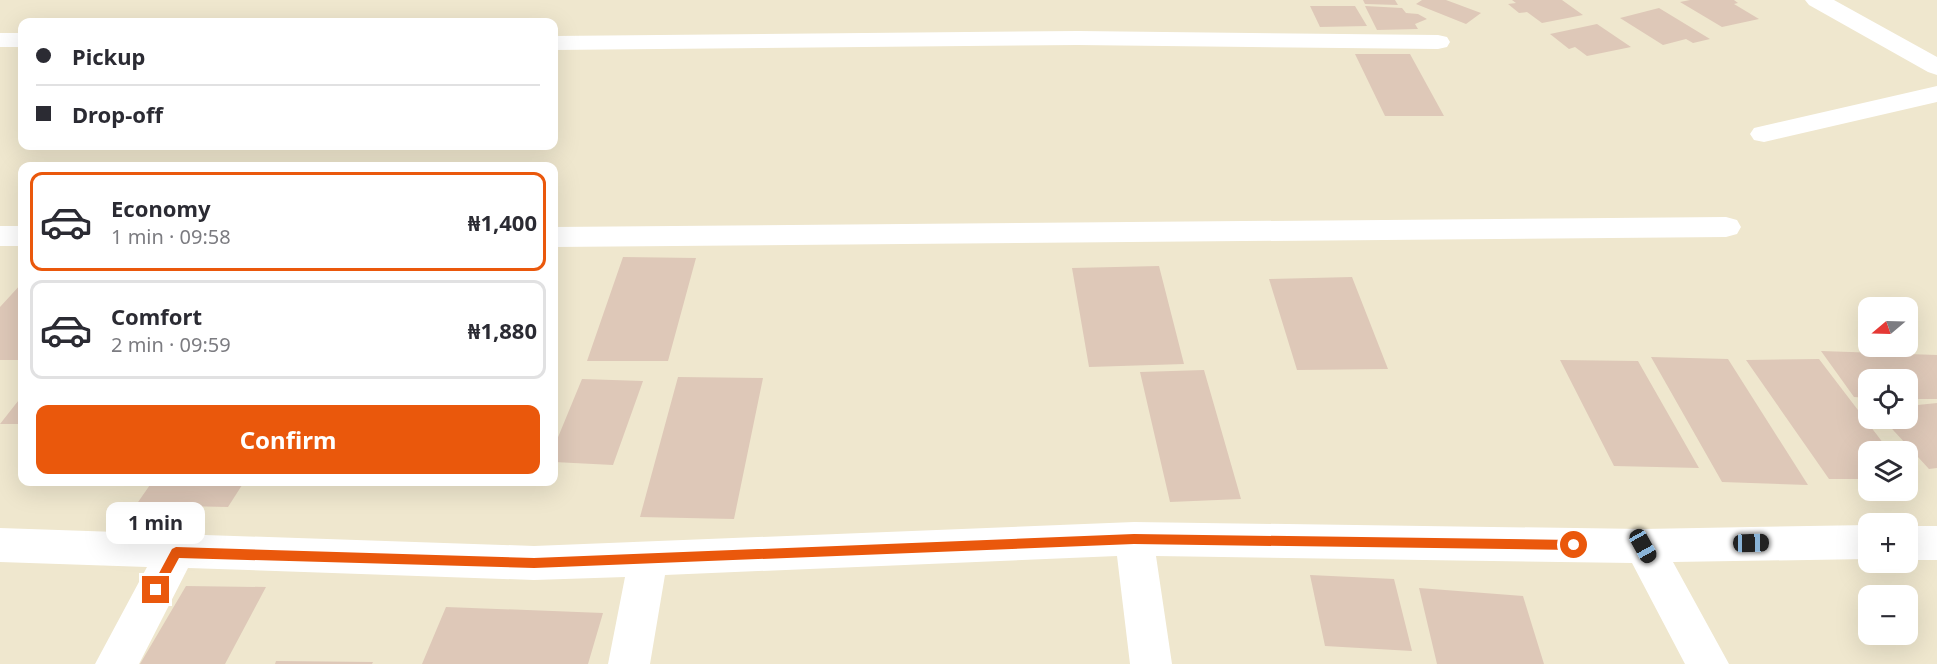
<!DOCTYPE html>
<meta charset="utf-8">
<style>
body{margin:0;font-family:"Noto Sans",sans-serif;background:#f2f2f3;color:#2b2b33;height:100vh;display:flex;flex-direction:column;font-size:22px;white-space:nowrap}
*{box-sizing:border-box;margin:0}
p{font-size:20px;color:#7c7c81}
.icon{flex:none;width:33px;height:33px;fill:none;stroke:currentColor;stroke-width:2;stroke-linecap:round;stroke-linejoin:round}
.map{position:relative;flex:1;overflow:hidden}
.drawer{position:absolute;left:18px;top:162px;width:540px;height:324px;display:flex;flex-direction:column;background:#fff;border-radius:12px;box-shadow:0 6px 24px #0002}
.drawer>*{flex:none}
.guide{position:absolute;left:18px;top:18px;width:540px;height:132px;border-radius:12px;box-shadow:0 6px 24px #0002;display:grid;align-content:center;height:132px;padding:0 18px;background:#fff}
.needle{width:39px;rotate:251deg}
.tools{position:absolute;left:1858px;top:297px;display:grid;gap:12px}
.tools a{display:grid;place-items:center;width:60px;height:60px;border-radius:12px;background:#fff;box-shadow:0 6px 24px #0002;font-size:30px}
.end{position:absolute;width:27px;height:27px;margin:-14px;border:8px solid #ea580c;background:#fff;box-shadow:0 0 0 3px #fff}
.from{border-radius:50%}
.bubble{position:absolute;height:42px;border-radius:12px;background:#fff;box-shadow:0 6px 24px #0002;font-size:20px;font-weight:700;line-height:42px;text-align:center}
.car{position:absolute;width:18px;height:36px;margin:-18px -9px;border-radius:8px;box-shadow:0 0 4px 2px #0007;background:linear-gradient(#222 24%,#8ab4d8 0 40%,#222 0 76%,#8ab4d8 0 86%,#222 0)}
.guide b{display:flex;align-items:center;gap:21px;height:57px;font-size:22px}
.guide b+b{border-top:2px solid #e1e1e2}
.guide i{width:15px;height:15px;background:#2b2b33}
ul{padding:10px 0 0;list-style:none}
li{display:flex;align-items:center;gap:18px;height:99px;margin:0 12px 9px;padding:0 6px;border:3px solid #e1e1e2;border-radius:12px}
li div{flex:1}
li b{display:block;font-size:22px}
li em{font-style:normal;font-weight:700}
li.selected{border-color:#ea580c}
li>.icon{width:54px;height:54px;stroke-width:1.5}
.cta{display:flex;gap:12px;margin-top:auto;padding:12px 18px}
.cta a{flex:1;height:69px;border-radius:12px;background:#ea580c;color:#fff;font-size:24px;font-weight:700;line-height:69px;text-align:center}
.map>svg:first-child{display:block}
.building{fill:#dec8b8}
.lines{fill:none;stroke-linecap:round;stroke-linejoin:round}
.minor{fill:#fff;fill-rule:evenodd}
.route{fill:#ea580c}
</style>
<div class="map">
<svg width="1937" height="664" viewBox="0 0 1937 664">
<rect width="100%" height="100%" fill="#efe7ce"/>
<!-- building -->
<path class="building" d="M 1363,0 L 1395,0 L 1398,5 L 1365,4 Z
M 1422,0 L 1446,0 L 1481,13 L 1466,24 L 1416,4 Z
M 1512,0 L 1562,0 L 1583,15 L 1542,23 L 1527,12 L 1519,13 L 1508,4 L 1516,3 Z
M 1690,0 L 1734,0 L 1738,3 L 1734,4 L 1759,19 L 1722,27 L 1680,2 Z
M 1310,6 L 1355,6 L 1367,26 L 1320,27 Z
M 1365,6 L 1402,8 L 1406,13 L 1418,14 L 1427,19 L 1415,24 L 1418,29 L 1377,30 Z
M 1659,8 L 1710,39 L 1693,43 L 1686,39 L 1663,45 L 1620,18 Z
M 1597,24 L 1631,47 L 1587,56 L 1575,47 L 1569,49 L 1550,34 Z
M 1355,54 L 1410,54 L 1444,116 L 1385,116 Z
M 623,257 L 696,258 L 668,361 L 587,361 Z
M 1159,266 L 1184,364 L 1089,367 L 1072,268 Z
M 1352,277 L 1388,369 L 1297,370 L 1269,279 Z
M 22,283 L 22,360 L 0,360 L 0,307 Z
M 1821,351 L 1937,355 L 1937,399 L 1908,399 L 1908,380 L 1869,380 L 1869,398 L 1854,397 Z
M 1651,357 L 1728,359 L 1808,485 L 1722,482 Z
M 1819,359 L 1890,452 L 1869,452 L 1869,479 L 1829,479 L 1746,360 Z
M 1560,360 L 1638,361 L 1699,468 L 1614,466 Z
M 1204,370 L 1241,499 L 1170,502 L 1140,372 Z
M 678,377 L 763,378 L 734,519 L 640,517 Z
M 582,379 L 643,381 L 613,465 L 554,462 L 554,447 Z
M 22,396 L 22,424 L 0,424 Z
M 1937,403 L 1937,468 L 1929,469 L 1882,418 L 1908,418 L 1908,406 Z
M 152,482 L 244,482 L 228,507 L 136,505 Z
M 1310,575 L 1394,579 L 1412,651 L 1325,646 Z
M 186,586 L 266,587 L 225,664 L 140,664 Z
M 1419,588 L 1523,596 L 1544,664 L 1437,664 Z
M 446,607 L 603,613 L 588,664 L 422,664 Z
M 276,661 L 373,662 L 372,664 L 275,664 Z"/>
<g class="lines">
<!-- minor -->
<path class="minor" d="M 1805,0 L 1834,0 L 1937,57 L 1937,75 L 1928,72 L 1809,5 Z
M 1078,31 L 1438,35 L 1447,37 L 1450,42 L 1447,47 L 1438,49 L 1078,45 L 554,50 L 554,36 Z
M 0,33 L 22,33 L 22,47 L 0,47 Z
M 1937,86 L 1937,102 L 1764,142 L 1754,140 L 1750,134 L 1754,128 Z
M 1726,217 L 1737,220 L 1741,227 L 1737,234 L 1726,237 L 554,247 L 554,227 Z
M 0,226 L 22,226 L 22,246 L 0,246 Z
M 1134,522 L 1643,529 L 1869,525 L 1869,559 L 1673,562 L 1729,664 L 1685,664 L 1632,563 L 1156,556 L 1172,664 L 1130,664 L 1117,556 L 665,575 L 650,664 L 608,664 L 625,577 L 534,580 L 188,568 L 139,664 L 95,664 L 147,567 L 0,562 L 0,528 L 534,546 Z
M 1908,526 L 1937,526 L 1937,560 L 1908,560 Z"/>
</g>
<!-- route -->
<path class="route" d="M 1134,534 L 1574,540 L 1579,545 L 1574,550 L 1134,544 L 534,568 L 179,558 L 160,593 L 151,593 L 150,590 L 172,549 L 176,547 L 534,558 Z"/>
</svg>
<div class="tools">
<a><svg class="needle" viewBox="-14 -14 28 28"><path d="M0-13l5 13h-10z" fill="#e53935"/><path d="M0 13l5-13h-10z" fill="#7c7c81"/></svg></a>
<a><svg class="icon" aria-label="locate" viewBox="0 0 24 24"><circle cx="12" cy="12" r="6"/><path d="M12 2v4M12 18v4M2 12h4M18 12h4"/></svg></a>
<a><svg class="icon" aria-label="layers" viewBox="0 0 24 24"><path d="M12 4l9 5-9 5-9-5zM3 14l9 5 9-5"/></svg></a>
<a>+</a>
<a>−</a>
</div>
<i class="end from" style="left:1574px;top:545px"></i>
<i class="end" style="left:156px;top:590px"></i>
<div class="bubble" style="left:106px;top:502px;width:99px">1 min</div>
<i class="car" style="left:1751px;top:543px;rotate:89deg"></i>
<i class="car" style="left:1643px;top:546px;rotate:151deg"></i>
<div class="guide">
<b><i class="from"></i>Pickup</b>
<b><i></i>Drop-off</b>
</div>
<section class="drawer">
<ul>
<li class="selected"><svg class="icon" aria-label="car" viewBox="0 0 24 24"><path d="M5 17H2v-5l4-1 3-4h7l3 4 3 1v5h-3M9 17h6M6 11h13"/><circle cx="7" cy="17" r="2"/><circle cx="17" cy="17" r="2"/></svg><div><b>Economy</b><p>1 min · 09:58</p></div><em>₦1,400</em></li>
<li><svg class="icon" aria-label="car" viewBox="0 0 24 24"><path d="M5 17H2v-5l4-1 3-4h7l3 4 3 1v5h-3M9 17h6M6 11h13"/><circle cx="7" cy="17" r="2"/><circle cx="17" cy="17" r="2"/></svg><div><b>Comfort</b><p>2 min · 09:59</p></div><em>₦1,880</em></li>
</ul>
<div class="cta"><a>Confirm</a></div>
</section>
</div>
